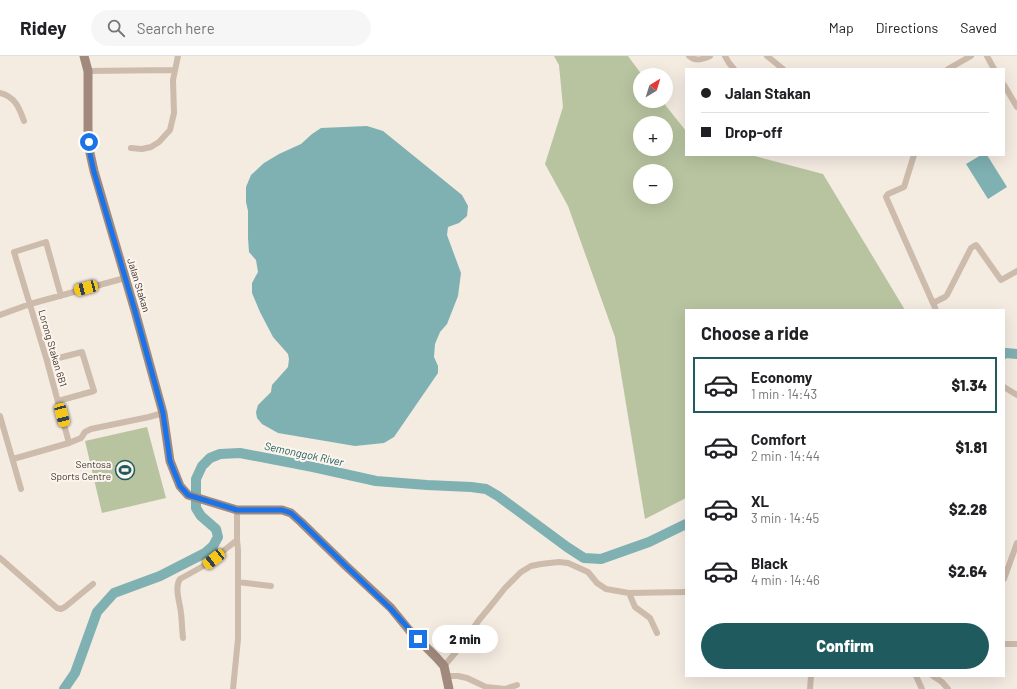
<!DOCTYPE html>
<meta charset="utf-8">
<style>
body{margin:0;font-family:Barlow,sans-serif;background:#f6f6f6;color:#202124;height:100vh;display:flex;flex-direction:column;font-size:15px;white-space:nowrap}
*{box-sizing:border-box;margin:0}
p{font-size:13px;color:#757577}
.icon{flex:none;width:22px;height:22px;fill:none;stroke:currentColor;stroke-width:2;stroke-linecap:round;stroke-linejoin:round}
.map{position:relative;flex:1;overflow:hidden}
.panel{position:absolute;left:685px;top:253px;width:320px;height:368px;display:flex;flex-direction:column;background:#fff;border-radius:0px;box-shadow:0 4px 16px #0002}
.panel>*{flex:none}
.top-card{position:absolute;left:685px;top:12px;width:320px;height:88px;border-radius:0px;box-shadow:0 4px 16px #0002;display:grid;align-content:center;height:88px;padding:0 16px;background:#fff}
.needle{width:26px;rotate:38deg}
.tools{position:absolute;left:633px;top:12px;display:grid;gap:8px}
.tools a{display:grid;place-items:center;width:40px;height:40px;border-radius:50%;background:#fff;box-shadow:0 4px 16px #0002;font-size:20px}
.end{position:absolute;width:18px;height:18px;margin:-9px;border:5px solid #1a73e8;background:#fff;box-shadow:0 0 0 2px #fff}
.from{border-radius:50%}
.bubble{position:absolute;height:28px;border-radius:14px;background:#fff;box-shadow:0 4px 16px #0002;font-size:13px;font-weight:800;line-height:28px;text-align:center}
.car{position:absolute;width:12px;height:24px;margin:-12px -6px;border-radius:5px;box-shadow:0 0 3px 1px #0007;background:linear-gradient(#f5c518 24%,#345 0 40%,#f5c518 0 76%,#345 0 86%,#f5c518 0)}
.top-card b{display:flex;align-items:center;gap:14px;height:38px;font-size:15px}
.top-card b+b{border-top:1px solid #e0e0e0}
.top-card i{width:10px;height:10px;background:#202124}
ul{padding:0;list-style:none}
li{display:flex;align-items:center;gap:12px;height:56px;margin:0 8px 6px;padding:0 8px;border:2px solid transparent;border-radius:0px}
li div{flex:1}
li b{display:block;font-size:15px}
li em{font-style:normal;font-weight:800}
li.on{border-color:#1f5a5e}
li>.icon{width:36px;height:36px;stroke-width:1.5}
h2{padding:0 16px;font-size:18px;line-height:48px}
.button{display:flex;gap:8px;margin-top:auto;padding:8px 16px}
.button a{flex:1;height:46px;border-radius:24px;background:#1f5a5e;color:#fff;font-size:16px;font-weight:800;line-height:46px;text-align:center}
header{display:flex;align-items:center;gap:24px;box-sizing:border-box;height:56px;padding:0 20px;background:#fff;border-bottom:1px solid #e0e0e0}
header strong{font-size:19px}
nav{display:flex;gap:22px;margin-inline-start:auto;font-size:14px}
.search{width:280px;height:36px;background:#f6f6f6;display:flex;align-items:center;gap:10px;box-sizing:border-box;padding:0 14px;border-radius:22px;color:#757577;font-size:15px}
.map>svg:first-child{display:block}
.green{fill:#b8c4a0;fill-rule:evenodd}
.water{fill:#7fb0b2}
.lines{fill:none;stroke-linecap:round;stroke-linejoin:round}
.river{stroke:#7fb0b2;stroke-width:10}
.street{stroke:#cdbbac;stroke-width:6}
.secondary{stroke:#a18a7d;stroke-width:9}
.route{stroke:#1a73e8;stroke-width:5}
.labels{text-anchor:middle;stroke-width:4;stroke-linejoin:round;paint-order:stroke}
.street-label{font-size:10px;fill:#3b302b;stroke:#fbf5ee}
.poi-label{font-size:10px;fill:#3b302b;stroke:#fbf5ee;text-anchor:end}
.water-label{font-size:11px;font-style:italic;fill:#1f5a5e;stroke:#fbf5ee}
</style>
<header>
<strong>Ridey</strong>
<div class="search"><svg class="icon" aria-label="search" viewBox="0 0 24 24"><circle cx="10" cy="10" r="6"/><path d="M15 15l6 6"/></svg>Search here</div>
<nav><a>Map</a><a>Directions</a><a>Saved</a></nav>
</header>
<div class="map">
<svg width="1017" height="633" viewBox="0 0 1017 633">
<rect width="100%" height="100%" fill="#f4ebe1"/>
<!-- green -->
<path class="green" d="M 554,0 L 628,0 L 642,19 L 640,19 L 640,45 L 662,45 L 686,75 L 686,99 L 751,99 L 823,118 L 905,254 L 686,254 L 686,442 L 645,463 L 615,281 L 568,150 L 545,108 L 563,51 L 559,9 ZM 640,67 L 666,67 L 666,93 L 640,93 ZM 640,115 L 666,115 L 666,141 L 640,141 Z
M 147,371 L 166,442 L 102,457 L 85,385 Z"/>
<!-- water -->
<path class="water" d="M 367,70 L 383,75 L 462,139 L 468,150 L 467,160 L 459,167 L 448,171 L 447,179 L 461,217 L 458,240 L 447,268 L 440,276 L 435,288 L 434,301 L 438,310 L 438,317 L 394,381 L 384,387 L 355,390 L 278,377 L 262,368 L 257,362 L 256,356 L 258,349 L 271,336 L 272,329 L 288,311 L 289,303 L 288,298 L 273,281 L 260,256 L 252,237 L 252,227 L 258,216 L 256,204 L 249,196 L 248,182 L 248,155 L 246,146 L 246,131 L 251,119 L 264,107 L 279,98 L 301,88 L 312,78 L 321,72 Z
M 981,99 L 987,99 L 1007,131 L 988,143 L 966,108 Z"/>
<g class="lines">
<!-- river -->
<path class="river" d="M 1004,298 L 1006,297 L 1017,298
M 64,633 L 75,617 L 97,556 L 114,537 L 160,520 L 205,497 L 213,490 L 218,481 L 216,473 L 201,460 L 196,452 L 196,423 L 202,410 L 210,402 L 220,398 L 240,397 L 313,411 L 376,425 L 427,429 L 471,431 L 486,433 L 498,440 L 567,491 L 584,502 L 601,503 L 649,486 L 686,468"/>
<!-- street -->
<path class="street" d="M 689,0 C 696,6 703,3 710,0
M 725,0 L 729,7 L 734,13
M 767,0 L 783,13
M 987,0 L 994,13
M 948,13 L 971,0
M 88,15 L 175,14
M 1004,29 L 1017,51
M 0,37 C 15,41 19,51 24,65
M 131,92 L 142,93 L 151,91 L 159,86 L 170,74 L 174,57 L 173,24 L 178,0
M 914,99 L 904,131 L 888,138 L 886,141 L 936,254
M 61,240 L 46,186 L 14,196 L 47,305 L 69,387
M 933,247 L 945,241 L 947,239 L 971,192 L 976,189 L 977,190 L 1001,224 L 1017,215
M 0,259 L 30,248 L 125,222
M 47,305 L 82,296 L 94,335 L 58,345
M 1004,331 L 1017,339
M 0,360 L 21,433
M 13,403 L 69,387 L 81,382 L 85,376 L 91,373 L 149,361 L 163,357
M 0,502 L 57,552 L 61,553 L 65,551 L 93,528
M 1004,523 L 1017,487
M 238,526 L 271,530
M 629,537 L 635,551 L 650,562 L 657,577
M 183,582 C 182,574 182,565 181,557 C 180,547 174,531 180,523 L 207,508 L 237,484
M 1004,588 L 1017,588
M 444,610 L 456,596 L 479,564 L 489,552 L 505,532 L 521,516 L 531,510 L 541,508 L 559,506 L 568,507 L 588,516 L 597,527 L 606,533 L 629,537 L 686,536
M 446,620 L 458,620 L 467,622 L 486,631 L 505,633 L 517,629
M 916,620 L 922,633
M 933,620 L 942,626 L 948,633
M 233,633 L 238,583 L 238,494 L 237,484 L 237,454
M 810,633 L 811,620"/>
<!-- secondary -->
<path class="secondary" d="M 84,0 L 88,15 L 88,74 L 90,97 L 94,115 L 135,255 L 163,357 L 170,405 L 180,430 L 188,439 L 237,454 L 282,454 L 291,457 L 301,466 L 346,510 L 391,552 L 409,574 L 436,601 L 444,610 L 449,633"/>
</g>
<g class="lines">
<!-- route -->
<path class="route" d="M 89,86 L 90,98 L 94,116 L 135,255 L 163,357 L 170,405 L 180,430 L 188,439 L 237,454 L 282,454 L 291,457 L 301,466 L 346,510 L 390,552 L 418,583"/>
</g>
<!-- icons -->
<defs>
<symbol id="stadium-ring" viewBox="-11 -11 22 22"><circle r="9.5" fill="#fbf5ee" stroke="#1f5a5e" stroke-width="1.5"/><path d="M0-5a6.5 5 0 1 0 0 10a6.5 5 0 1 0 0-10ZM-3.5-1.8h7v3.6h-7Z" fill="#1f5a5e"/></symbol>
</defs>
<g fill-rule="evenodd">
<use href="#stadium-ring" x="114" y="403" width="22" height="22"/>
</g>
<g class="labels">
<!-- street labels -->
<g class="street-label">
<text transform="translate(139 229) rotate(73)" y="4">Jalan Stakan</text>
<text transform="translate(53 292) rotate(74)" y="4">Lorong Stakan 6B1</text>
</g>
<!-- poi labels -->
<g class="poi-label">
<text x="111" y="412">Sentosa<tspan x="111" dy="12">Sports Centre</tspan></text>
</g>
<!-- water labels -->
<g class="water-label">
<text transform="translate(304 398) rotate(12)" y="4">Semonggok River</text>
</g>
</g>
</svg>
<div class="tools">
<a><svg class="needle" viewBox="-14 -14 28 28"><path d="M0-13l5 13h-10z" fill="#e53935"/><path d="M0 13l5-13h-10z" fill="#757577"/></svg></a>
<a>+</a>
<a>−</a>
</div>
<i class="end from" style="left:89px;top:86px"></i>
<i class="end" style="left:418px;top:583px"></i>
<div class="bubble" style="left:432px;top:569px;width:66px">2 min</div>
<i class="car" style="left:86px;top:232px;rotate:255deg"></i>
<i class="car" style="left:62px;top:359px;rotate:165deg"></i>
<i class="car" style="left:214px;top:503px;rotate:232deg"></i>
<div class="top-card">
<b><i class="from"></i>Jalan Stakan</b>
<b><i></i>Drop-off</b>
</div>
<section class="panel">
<h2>Choose a ride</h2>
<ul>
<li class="on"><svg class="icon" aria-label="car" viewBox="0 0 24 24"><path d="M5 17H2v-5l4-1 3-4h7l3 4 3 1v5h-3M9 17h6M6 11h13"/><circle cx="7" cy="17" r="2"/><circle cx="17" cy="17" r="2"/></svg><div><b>Economy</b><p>1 min · 14:43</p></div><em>$1.34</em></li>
<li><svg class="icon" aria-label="car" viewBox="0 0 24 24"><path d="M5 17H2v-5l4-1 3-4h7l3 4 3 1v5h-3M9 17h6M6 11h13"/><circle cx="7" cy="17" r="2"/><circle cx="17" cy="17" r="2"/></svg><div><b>Comfort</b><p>2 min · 14:44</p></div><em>$1.81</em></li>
<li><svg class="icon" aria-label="car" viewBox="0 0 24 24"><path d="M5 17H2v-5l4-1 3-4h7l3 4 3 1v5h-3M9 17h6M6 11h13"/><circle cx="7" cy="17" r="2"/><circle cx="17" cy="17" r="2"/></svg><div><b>XL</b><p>3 min · 14:45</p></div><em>$2.28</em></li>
<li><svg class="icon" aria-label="car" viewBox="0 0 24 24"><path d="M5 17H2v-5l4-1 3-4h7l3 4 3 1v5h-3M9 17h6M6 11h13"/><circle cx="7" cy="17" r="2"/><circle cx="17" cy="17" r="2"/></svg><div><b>Black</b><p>4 min · 14:46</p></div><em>$2.64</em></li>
</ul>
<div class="button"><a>Confirm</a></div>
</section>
</div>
